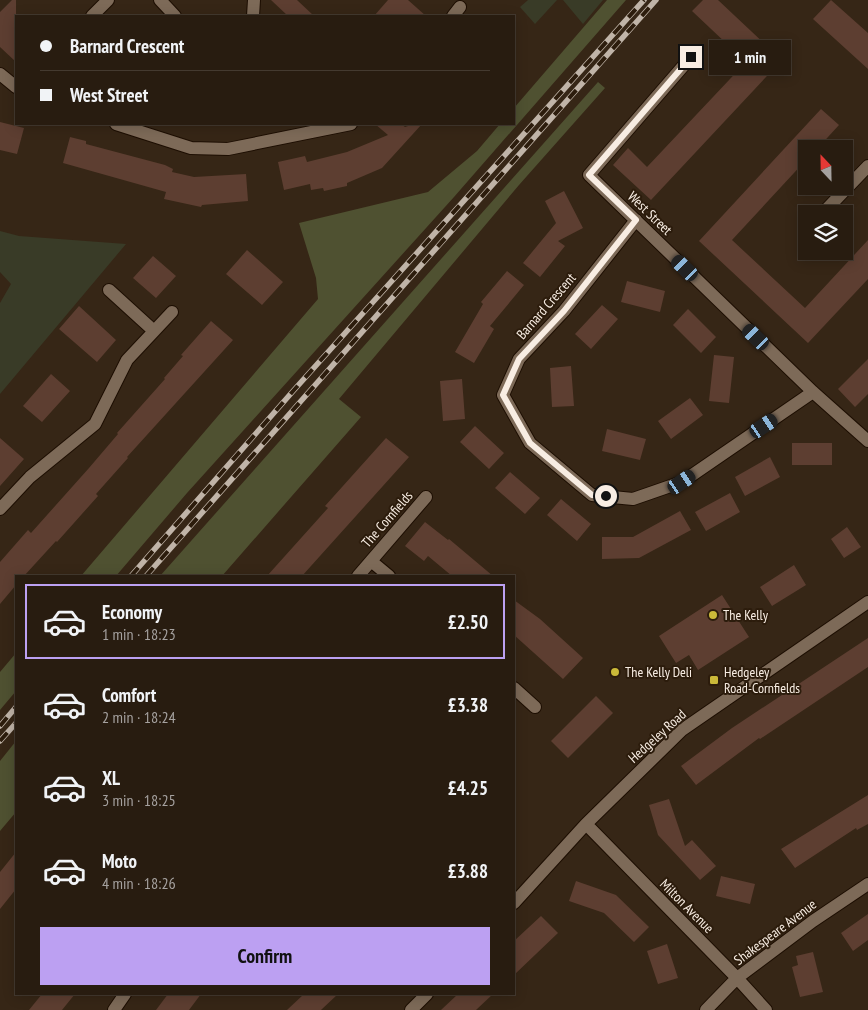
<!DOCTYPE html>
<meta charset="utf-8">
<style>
body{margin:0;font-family:"PT Sans Narrow",sans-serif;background:#34291e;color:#f1f3f6;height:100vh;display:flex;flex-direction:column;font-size:19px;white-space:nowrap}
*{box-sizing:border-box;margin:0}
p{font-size:16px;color:#a5a19f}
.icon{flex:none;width:28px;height:28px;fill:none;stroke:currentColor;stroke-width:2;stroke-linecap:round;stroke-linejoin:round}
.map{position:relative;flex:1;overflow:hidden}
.panel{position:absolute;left:15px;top:575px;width:500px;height:420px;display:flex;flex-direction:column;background:#281c10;border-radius:0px;box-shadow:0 2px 12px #0003,0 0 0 1px #443a30}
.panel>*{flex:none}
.hud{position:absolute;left:15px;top:15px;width:500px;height:110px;border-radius:0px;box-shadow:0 2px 12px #0003,0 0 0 1px #443a30;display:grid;align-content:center;height:110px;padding:0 25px;background:#281c10}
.needle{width:32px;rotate:338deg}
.tools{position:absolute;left:798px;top:140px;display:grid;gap:10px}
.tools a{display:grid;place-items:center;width:55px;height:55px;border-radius:0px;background:#281c10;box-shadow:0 2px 12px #0003,0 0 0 1px #443a30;font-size:25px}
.end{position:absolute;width:22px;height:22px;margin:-11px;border:6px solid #f8ede3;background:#111;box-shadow:0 0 0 2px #111}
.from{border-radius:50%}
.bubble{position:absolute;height:35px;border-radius:0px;background:#281c10;box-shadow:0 2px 12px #0003,0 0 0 1px #443a30;font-size:16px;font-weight:700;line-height:35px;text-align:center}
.car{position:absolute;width:15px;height:30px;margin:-15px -8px;border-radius:6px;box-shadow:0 0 4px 1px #0007;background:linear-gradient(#222 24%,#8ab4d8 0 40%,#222 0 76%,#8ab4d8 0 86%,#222 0)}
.hud b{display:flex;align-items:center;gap:18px;height:48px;font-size:19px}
.hud b+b{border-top:1px solid #443a30}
.hud i{width:12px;height:12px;background:#f1f3f6}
ul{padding:9px 0 0;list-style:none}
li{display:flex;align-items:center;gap:15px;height:75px;margin:0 10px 8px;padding:0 15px;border:2px solid transparent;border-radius:0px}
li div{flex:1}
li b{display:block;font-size:19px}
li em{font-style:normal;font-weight:700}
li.current{border-color:#bca0f2}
li>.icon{width:45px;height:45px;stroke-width:1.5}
.button{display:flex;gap:10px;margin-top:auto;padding:10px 25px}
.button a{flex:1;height:58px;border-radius:0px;background:#bca0f2;color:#111;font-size:20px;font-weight:700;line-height:58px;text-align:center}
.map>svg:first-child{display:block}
.green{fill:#393b27}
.forest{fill:#4f5131}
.building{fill:#5d3e31}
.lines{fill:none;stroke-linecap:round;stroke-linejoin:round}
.street-casing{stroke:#1d0e02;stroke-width:14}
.street{stroke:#7d6a58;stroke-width:12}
.rail-casing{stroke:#c0b4a8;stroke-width:5.5}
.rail{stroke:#2c1c0c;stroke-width:4;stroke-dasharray:11;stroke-linecap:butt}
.route{stroke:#f8ede3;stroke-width:6}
.poi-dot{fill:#cbb939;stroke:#2c1c0c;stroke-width:2}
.labels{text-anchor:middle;stroke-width:4;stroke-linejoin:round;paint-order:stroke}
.street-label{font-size:14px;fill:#f8ede3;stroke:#2c1c0c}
.poi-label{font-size:14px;fill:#f8ede3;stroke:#2c1c0c;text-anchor:start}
</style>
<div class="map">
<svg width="868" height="1010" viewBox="0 0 868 1010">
<rect width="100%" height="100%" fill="#362616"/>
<!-- green -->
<path class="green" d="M 528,0 L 557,0 L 535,24 L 520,7 Z
M 563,0 L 603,0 L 583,24 Z
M 0,231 L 19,236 L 126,244 L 0,394 L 0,303 L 11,284 L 0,272 Z"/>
<!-- forest -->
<path class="forest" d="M 607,0 L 626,0 L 454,197 L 187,493 L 116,576 L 81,576 L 318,299 L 316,278 L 299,223 L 428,192 L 477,151 L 500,124 L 514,124 L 514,108 Z
M 598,82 L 605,88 L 519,185 L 339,399 L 361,417 L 222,576 L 160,576 Z
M 16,653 L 16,691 L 0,710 L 0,672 Z
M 16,741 L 16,812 L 0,831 L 0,761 Z"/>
<!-- building -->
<path class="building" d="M 12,0 L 16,0 L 16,62 L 0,47 L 0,12 Z
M 271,0 L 297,0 L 314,16 L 288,16 Z
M 388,0 L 408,0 L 426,16 L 374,16 Z
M 703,0 L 718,0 L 782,60 L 651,200 L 613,165 L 628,148 L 647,167 L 746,62 L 692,11 Z
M 831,0 L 868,33 L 868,69 L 813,19 Z
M 821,109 L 839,125 L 817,149 L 806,149 L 806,160 L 732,240 L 805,308 L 868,240 L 868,279 L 808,343 L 699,241 Z
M 0,122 L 24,128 L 17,154 L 0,150 Z
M 375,124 L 401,124 L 405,127 L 414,124 L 422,124 L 382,168 L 347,183 L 347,186 L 324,191 L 323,188 L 311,190 L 310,184 L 284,190 L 278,162 L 305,156 L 307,162 L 347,152 L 388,135 Z
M 70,137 L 86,141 L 86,144 L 165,165 L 173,169 L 172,172 L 194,177 L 246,174 L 248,201 L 202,205 L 201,207 L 164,199 L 166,192 L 63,163 Z
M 564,191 L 583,228 L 558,241 L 565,246 L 540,277 L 523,263 L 556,223 L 545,201 Z
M 247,250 L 283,282 L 262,305 L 226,274 Z
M 153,256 L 176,276 L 156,298 L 133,278 Z
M 507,271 L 524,285 L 490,326 L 494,329 L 474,363 L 455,352 L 483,304 L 481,302 Z
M 627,281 L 665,291 L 660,312 L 621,302 Z
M 602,305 L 618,319 L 591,349 L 575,334 Z
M 79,306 L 116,340 L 97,362 L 59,329 Z
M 688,309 L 716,337 L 701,353 L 673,325 Z
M 211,321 L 233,340 L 127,457 L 128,458 L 96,494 L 98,496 L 57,542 L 56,541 L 24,576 L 16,576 L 16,585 L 0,604 L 0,562 L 28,530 L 31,533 L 89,468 L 118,434 L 117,433 L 165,379 L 164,378 L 183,356 L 181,355 Z
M 714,355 L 734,357 L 729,403 L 709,401 Z
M 868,359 L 868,394 L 855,407 L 838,389 Z
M 571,366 L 574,406 L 552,407 L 550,368 Z
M 51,374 L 70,391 L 42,422 L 23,406 Z
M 462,379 L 465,419 L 443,421 L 440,381 Z
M 690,398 L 703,415 L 671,439 L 658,421 Z
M 475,426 L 504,453 L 489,469 L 460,442 Z
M 607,429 L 646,439 L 640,460 L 602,451 Z
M 0,438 L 24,459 L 0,486 Z
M 386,438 L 409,457 L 302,576 L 267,576 L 328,508 L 325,506 Z
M 792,443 L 832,443 L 832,465 L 792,465 Z
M 770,457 L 780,477 L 745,496 L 735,477 Z
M 510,472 L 540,498 L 525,514 L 495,488 Z
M 730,493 L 740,512 L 706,531 L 695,512 Z
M 561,499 L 591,524 L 577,541 L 547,515 Z
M 680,511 L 691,530 L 639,558 L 602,559 L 602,537 L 633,537 Z
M 425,522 L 448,540 L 449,539 L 493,576 L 452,576 L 428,556 L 424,561 L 405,546 Z
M 847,527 L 861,547 L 844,558 L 831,539 Z
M 794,565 L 806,585 L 772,606 L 760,587 Z
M 722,595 L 749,637 L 698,670 L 689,655 L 676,663 L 659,636 Z
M 514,600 L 540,619 L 583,658 L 563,679 L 514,635 Z
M 868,638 L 868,667 L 760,739 L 759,738 L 696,785 L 681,766 L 732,728 Z
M 596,696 L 613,713 L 568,758 L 551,741 Z
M 868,795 L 868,824 L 857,830 L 856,828 L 795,868 L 781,849 Z
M 669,799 L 685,846 L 692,840 L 716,866 L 700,880 L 658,835 L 649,805 Z
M 16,852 L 16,889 L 0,909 L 0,872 Z
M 721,876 L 755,884 L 750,904 L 716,896 Z
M 576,881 L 616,895 L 649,927 L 634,942 L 604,913 L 569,901 Z
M 868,914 L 868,940 L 853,951 L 841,933 Z
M 541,916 L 558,933 L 514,975 L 514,941 Z
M 667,944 L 678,978 L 658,984 L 647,951 Z
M 813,952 L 823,992 L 800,997 L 792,967 L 798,965 L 796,956 Z
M 42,994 L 75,994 L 62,1010 L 29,1010 Z
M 168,994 L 201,994 L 189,1010 L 156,1010 Z
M 304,994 L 338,994 L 321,1010 L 287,1010 Z
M 458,994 L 493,994 L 476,1010 L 441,1010 Z"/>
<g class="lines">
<defs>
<path id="street" d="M 160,0 L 175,16
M 92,16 L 108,0
M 253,16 L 254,0
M 453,16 L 460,7
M 691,57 L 589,175 L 813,392 L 868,441
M 0,74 L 16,87
M 116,124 L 191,148 L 228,149 L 351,124
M 822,214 L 868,166
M 636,220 L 564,311 L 519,359 L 503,395 L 530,443 L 592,495 L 633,499 L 682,482 L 813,392
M 109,290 L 154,331
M 0,509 L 30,477 L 95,424 L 127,360 L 172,312
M 371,561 L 389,576
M 358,576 L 426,497
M 514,688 L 535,707
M 586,824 L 737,978 L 766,1010
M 514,903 L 586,824 L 682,730 L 868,602
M 114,1010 L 125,994
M 411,1010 L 427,994
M 706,1010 L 737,978 L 813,921 L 868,884"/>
</defs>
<!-- street casing -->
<use href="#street" class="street-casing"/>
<!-- street -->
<use href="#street" class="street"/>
<defs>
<path id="rail" d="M 131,576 L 294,390 L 644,0
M 146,576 L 656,0
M 0,726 L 16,707
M 0,741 L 16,723"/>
</defs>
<!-- rail casing -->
<use href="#rail" class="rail-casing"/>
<!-- rail -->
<use href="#rail" class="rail"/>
</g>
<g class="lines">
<!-- route -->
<path class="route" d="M 606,496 L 592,495 L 530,443 L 503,395 L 519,359 L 564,311 L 636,220 L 589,175 L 691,57"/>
</g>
<!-- markers -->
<g class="poi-dot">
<circle cx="713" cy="615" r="5"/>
<circle cx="615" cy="672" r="5"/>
<rect x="709" y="675" width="10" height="10" rx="2.5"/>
</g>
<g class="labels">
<!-- street labels -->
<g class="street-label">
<text transform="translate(650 213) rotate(44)" y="5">West Street</text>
<text transform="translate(546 306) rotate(-49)" y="5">Barnard Crescent</text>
<text transform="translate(387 519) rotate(-49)" y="5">The Cornfields</text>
<text transform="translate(657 736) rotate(-42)" y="5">Hedgeley Road</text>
<text transform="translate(687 906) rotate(45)" y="5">Milton Avenue</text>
<text transform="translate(775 932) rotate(-37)" y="5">Shakespeare Avenue</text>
</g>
<!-- poi labels -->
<g class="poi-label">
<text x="723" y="620">The Kelly</text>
<text x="625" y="677">The Kelly Deli</text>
<text x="724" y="677">Hedgeley<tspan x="724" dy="16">Road-Cornfields</tspan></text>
</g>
</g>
</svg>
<div class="tools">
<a><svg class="needle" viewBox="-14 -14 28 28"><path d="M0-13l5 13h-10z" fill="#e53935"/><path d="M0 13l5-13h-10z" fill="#a5a19f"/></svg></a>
<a><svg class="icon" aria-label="layers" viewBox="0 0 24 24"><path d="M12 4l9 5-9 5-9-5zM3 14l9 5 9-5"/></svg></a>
</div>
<i class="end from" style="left:606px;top:496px"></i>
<i class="end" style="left:691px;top:57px"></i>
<div class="bubble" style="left:709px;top:40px;width:82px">1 min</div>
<i class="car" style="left:685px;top:268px;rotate:314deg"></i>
<i class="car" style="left:756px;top:337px;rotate:314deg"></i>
<i class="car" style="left:764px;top:426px;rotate:56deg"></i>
<i class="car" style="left:682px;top:482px;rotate:56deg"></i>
<div class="hud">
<b><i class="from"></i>Barnard Crescent</b>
<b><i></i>West Street</b>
</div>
<section class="panel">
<ul>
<li class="current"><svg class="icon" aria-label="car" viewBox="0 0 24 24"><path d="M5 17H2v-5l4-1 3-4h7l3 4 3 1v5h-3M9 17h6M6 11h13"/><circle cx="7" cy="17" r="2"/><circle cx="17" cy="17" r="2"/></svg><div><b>Economy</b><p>1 min · 18:23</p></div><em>£2.50</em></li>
<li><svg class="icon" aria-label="car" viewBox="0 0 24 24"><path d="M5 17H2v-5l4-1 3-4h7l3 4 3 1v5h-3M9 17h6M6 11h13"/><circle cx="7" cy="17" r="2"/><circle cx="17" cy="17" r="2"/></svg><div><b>Comfort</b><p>2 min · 18:24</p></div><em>£3.38</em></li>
<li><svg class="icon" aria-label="car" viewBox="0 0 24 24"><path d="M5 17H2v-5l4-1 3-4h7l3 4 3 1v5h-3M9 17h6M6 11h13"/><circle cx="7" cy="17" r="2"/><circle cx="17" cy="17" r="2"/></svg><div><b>XL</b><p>3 min · 18:25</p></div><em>£4.25</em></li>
<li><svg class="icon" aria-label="car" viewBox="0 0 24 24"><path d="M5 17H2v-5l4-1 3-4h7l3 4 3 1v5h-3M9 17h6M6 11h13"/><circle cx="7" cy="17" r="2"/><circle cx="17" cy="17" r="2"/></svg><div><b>Moto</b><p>4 min · 18:26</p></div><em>£3.88</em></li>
</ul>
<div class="button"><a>Confirm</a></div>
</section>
</div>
